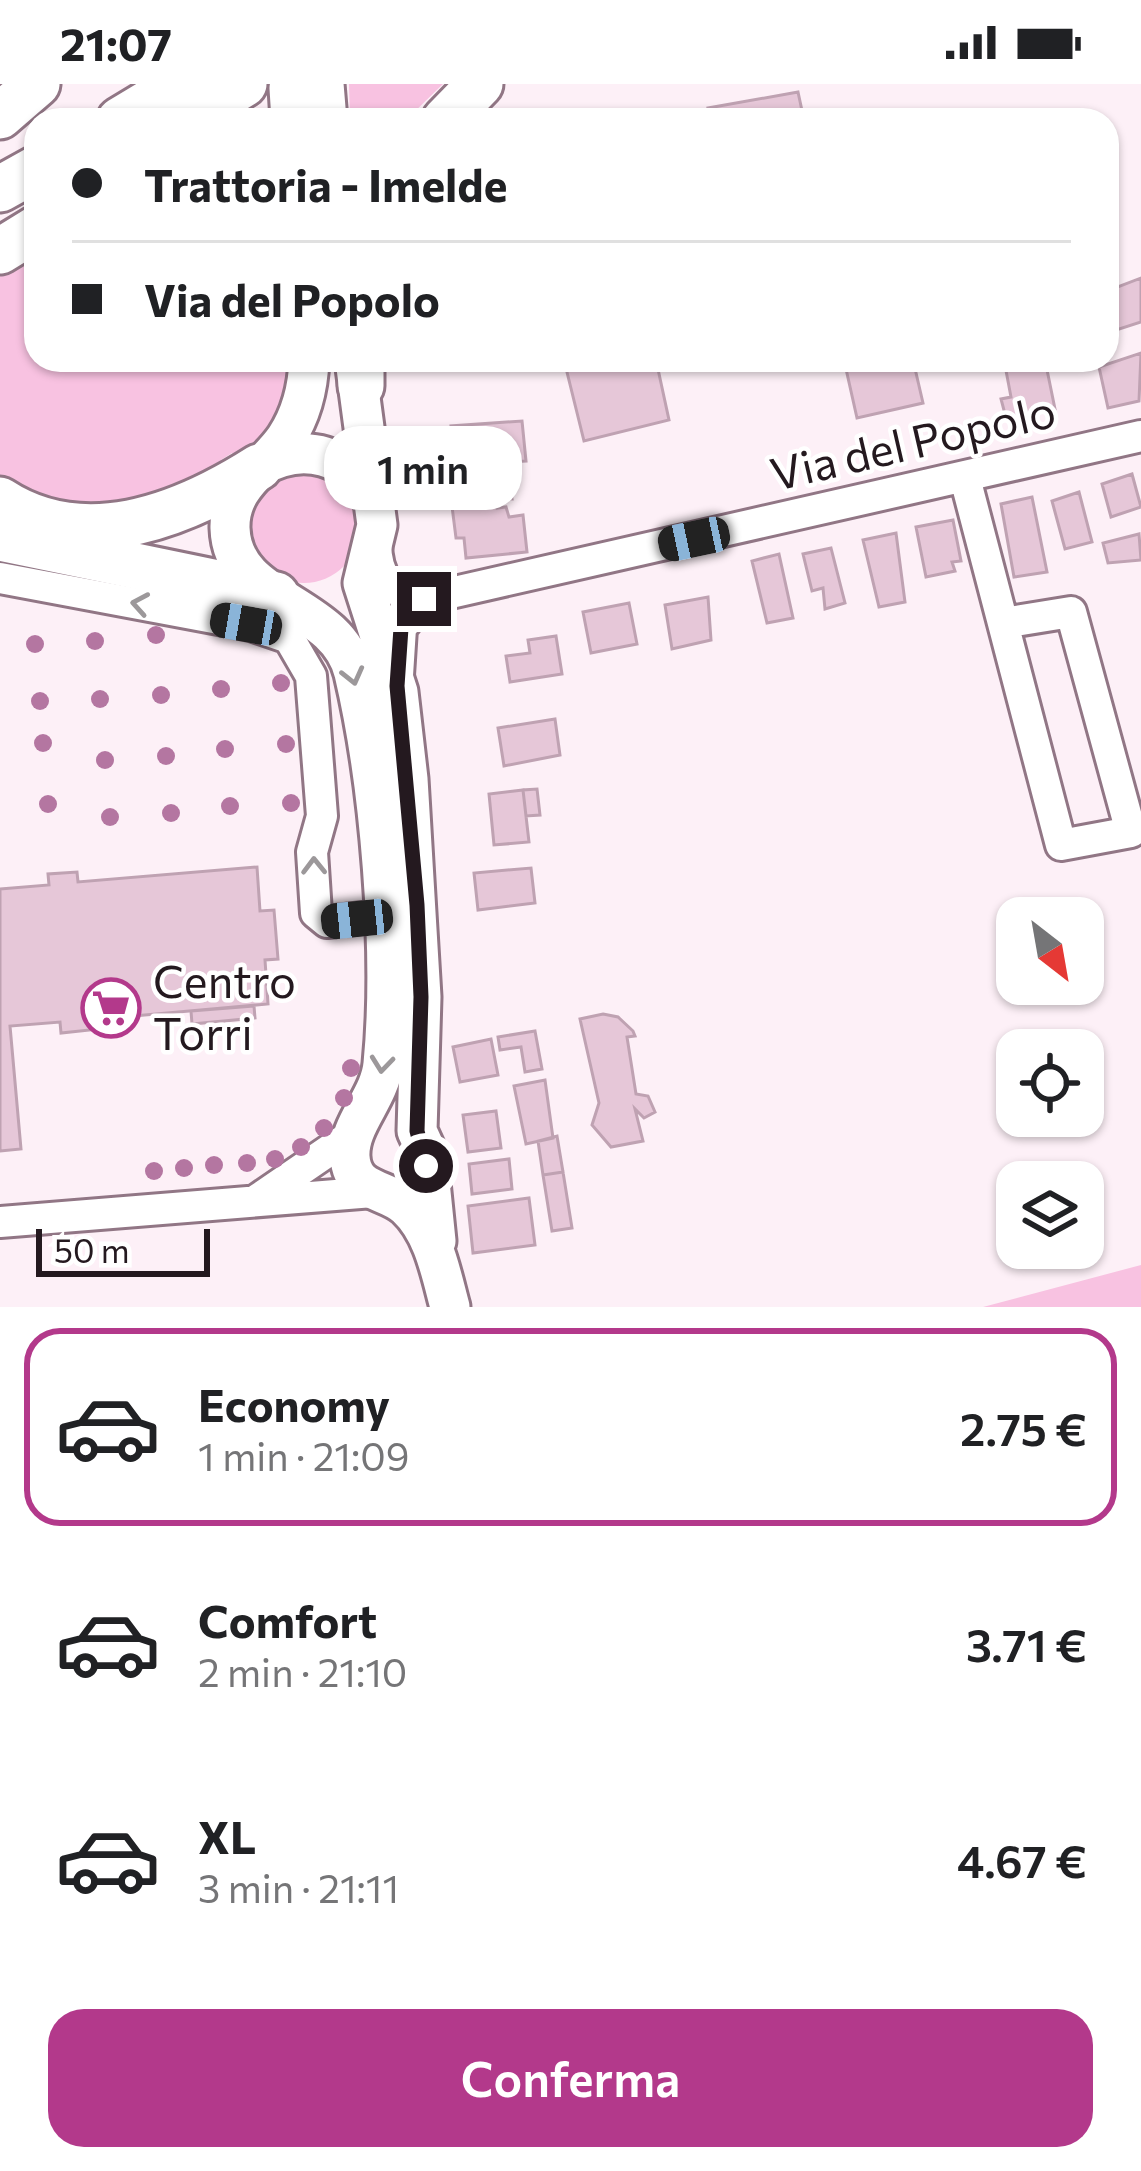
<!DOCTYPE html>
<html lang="it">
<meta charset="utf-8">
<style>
body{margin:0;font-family:Commissioner,sans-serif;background:#f2f2f2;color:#202124;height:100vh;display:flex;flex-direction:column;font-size:45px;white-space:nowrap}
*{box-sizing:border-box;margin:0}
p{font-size:39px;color:#757577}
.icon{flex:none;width:66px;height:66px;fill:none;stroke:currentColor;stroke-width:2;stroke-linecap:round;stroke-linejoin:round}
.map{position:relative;height:1223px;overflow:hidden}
.drawer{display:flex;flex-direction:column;background:#fff;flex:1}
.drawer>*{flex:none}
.banner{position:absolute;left:24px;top:24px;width:1095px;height:264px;border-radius:36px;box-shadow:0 3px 9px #0004;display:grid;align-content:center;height:264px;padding:0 48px;background:#fff}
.needle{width:78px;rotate:149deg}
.controls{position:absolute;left:996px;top:813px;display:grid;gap:24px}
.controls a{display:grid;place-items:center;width:108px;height:108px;border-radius:24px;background:#fff;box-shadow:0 3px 9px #0004;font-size:60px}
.scale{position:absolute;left:36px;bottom:30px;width:174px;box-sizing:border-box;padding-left:12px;border:6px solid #24191f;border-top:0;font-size:33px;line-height:42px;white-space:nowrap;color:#24191f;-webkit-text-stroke:9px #fff;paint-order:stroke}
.end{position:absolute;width:54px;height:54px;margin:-27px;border:15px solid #24191f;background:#fff;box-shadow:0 0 0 6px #fff}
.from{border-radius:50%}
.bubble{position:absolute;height:84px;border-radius:36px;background:#fff;box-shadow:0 3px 9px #0004;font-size:39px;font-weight:600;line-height:84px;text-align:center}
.car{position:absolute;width:36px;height:72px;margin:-36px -18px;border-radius:15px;box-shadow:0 0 9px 3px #0007;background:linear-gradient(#222 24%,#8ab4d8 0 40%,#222 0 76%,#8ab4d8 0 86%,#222 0)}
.banner b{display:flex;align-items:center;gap:42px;height:114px;font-size:45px}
.banner b+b{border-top:3px solid #e0e0e0}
.banner i{width:30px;height:30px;background:#202124}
ul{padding:21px 0 0;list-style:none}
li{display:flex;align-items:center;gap:36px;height:198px;margin:0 24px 18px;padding:0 24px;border:6px solid transparent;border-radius:36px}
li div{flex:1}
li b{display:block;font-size:45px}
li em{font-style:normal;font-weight:600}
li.on{border-color:#b3398b}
li>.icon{width:108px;height:108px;stroke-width:1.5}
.action{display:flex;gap:24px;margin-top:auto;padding:24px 48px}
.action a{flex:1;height:138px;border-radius:36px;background:#b3398b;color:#fff;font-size:48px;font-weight:600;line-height:138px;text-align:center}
.status{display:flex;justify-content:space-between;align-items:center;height:84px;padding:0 60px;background:#fff;direction:ltr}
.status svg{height:33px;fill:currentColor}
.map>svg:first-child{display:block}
.green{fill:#f8c2e1}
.building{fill:#e6c7d8;stroke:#bfa2b2;stroke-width:3}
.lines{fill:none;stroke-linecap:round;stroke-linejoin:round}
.minor-casing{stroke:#917685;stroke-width:36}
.major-casing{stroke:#917685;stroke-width:45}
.highway-casing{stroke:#917685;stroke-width:51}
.minor{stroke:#fff;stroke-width:30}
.major{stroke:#fff;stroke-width:39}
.highway{stroke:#fff;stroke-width:45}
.tree{fill:#b476a1}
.oneway{stroke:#9c989a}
.route{stroke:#24191f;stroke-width:15}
.labels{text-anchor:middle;stroke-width:9;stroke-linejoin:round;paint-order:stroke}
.street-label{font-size:45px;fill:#24191f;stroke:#fff}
.poi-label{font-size:45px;fill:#24191f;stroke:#fff;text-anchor:start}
</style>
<div class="status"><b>21:07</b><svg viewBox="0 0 49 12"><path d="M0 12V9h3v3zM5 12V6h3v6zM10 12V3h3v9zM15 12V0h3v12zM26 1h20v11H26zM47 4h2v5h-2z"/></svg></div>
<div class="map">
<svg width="1141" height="1223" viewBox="0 0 1141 1223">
<rect width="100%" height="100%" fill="#fdf0f7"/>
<!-- green -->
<path class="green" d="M 349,0 L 443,0 L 406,36 L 350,36 Z
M 36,157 L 36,276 L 292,276 C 289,318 270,349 238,375 L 232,369 L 221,376 L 224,384 L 97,433 L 0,399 L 0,181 Z
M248 443a56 56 0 1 1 112 0a56 56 0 1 1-112 0Z
M 1141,1181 L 1141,1223 L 983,1223 Z"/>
<!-- building -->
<path class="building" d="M 798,8 L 804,36 L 711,36 L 708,24 Z
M 1141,194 L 1141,238 L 1107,249 L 1107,207 Z
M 1141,269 L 1139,317 L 1108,324 L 1099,283 Z
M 564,276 L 656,276 L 669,336 L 584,357 Z
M 844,276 L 913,276 L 923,319 L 857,334 Z
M 1004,276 L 1045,276 L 1055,325 L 1006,334 L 1001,315 L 1011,313 Z
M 522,337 L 526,377 L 503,378 L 503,391 L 497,389 L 495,397 L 509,396 L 512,415 L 495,414 L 497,424 L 506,423 L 509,433 L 523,431 L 527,468 L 466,474 L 464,454 L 456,454 L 445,367 L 454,366 L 451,342 Z
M 1132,390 L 1141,423 L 1111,433 L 1102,400 Z
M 1079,408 L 1092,458 L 1065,465 L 1052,417 Z
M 1032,413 L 1047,488 L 1014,493 L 1001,420 Z
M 953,436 L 961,477 L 952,478 L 955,487 L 926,493 L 916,443 Z
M 896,449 L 905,518 L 879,523 L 863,456 Z
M 1139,450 L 1141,476 L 1108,479 L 1103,459 Z
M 831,464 L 845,519 L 825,525 L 823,504 L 812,507 L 803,470 Z
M 779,470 L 793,534 L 767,539 L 752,477 Z
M 708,513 L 711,556 L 672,565 L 665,521 Z
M 629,519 L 637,560 L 591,569 L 583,528 Z
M 556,552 L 562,590 L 510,598 L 506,572 L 530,569 L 528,556 Z
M 555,635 L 560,671 L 504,682 L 498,644 Z
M 537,705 L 540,731 L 526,732 L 523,706 Z
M 523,706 L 529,758 L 494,761 L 489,710 Z
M 257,783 L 260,827 L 274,826 L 278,875 L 265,876 L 268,920 L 89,936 L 90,946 L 61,949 L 60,938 L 10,942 L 21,1065 L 0,1067 L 0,805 L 49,801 L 48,790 L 77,788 L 78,798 Z
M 531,784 L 535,819 L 478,826 L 474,789 Z
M 254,922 L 255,934 L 192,940 L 191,927 Z
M 603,930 L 618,933 L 633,947 L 635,952 L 627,953 L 636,1010 L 648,1012 L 655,1028 L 644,1034 L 635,1025 L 643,1057 L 611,1063 L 592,1041 L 599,1019 L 580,935 Z
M 535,947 L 542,985 L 525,988 L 521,963 L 500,966 L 498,953 Z
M 491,955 L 498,991 L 460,998 L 453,963 Z
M 545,996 L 553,1054 L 526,1060 L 514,1002 Z
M 496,1027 L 501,1064 L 468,1068 L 463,1031 Z
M 557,1052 L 563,1088 L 543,1091 L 538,1057 Z
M 509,1075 L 512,1105 L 472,1110 L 469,1080 Z
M 563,1088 L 572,1144 L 552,1147 L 543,1091 Z
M 529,1114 L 535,1161 L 473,1169 L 468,1122 Z"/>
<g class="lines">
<defs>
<path id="minor" d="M 965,394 L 1061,761 L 1131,748 L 1071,528 L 1003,539
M 376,460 C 377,494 390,510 424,515 L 1141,352
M 0,494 L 251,541 L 289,554 L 311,592 L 322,732 L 312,768 L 316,829 L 327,838 L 382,832
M 398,591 L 401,544 L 424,515
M 258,1115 L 353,1050
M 0,1138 L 373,1108"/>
<path id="major" d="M 324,0 L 327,36
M 289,4 L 291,36
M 309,276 C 308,303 301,331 286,354 C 265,385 229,401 230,444 C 232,520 337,517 354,589 C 380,700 394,867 383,980 C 380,1014 348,1040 350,1073 C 352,1109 387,1104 407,1123 C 434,1148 441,1190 450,1223
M 355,276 L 377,441 L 363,499 L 398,608 L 408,695 L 421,913 L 417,1047 L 427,1069 L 436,1157
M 259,383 C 303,357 351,370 373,417"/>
<path id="highway" d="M 0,32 L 37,0
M 120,36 L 180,0
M 185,36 L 244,0
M 445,36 L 480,0
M 0,105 L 36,85
M 0,167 L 36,145
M 361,276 L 361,302
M 0,416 C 84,471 182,432 259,383
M 0,454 L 276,511"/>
</defs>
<!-- minor casing -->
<use href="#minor" class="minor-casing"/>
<!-- major casing -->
<use href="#major" class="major-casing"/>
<!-- highway casing -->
<use href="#highway" class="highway-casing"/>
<!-- minor -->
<use href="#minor" class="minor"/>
<!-- major -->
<use href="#major" class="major"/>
<!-- highway -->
<use href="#highway" class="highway"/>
</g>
<!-- trees -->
<g class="tree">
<circle cx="156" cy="551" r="9"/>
<circle cx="95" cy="557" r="9"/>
<circle cx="35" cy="560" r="9"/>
<circle cx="281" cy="599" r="9"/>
<circle cx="221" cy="605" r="9"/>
<circle cx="161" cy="611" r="9"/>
<circle cx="100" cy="615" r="9"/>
<circle cx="40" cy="617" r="9"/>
<circle cx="43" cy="659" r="9"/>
<circle cx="286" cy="660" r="9"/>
<circle cx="225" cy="665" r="9"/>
<circle cx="166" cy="672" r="9"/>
<circle cx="105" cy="676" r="9"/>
<circle cx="291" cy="719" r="9"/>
<circle cx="48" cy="720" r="9"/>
<circle cx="230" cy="722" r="9"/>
<circle cx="171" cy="729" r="9"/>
<circle cx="110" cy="733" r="9"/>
<circle cx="351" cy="984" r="9"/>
<circle cx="344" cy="1014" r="9"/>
<circle cx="324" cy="1044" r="9"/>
<circle cx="301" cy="1063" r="9"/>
<circle cx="275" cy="1075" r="9"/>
<circle cx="247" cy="1079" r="9"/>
<circle cx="214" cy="1081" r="9"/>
<circle cx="184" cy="1084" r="9"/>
<circle cx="154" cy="1087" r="9"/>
</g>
<!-- one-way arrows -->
<defs><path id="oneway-chevron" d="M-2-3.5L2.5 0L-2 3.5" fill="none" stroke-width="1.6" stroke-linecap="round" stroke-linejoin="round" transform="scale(3)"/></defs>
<g class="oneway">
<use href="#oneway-chevron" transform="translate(140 520) rotate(-170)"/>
<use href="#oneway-chevron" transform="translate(353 592) rotate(76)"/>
<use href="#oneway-chevron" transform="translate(314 782) rotate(-91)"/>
<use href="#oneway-chevron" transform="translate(382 980) rotate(96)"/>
</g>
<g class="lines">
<!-- route -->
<path class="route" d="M 424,515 L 401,544 L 397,602 L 417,821 L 421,913 L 417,1047 L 426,1082"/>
</g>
<!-- icons -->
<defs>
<symbol id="supermarket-ring" viewBox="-11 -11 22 22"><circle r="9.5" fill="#fff" stroke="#b3398b" stroke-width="1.5"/><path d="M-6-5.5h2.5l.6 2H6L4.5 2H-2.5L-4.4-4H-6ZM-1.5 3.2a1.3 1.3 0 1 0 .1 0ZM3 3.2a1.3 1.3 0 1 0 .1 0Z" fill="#b3398b"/></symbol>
</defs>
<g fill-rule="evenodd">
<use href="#supermarket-ring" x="78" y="891" width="66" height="66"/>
</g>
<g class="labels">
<!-- street labels -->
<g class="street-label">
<text transform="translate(913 359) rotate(-13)" y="16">Via del Popolo</text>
</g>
<!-- poi labels -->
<g class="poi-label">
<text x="153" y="914">Centro<tspan x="153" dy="52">Torri</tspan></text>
</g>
</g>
</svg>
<div class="controls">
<a><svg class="needle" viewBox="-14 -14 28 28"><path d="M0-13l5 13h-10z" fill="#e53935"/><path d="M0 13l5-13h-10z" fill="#757577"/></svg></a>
<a><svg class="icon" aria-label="locate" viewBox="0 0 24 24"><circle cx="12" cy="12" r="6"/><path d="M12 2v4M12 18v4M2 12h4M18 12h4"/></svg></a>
<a><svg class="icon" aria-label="layers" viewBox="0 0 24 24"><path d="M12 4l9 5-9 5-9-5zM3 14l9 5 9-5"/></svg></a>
</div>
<div class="scale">50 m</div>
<i class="end from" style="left:426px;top:1082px"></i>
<i class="end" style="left:424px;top:515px"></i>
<div class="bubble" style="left:324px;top:342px;width:198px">1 min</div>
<i class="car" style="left:694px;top:455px;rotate:258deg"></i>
<i class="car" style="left:246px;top:540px;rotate:280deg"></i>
<i class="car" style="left:357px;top:835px;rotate:264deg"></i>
<div class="banner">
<b><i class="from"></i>Trattoria - Imelde</b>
<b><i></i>Via del Popolo</b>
</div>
</div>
<section class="drawer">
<ul>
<li class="on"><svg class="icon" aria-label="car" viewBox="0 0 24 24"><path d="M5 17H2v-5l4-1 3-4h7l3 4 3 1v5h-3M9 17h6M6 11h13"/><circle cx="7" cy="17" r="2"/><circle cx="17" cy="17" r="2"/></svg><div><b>Economy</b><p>1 min · 21:09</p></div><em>2.75 €</em></li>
<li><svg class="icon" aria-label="car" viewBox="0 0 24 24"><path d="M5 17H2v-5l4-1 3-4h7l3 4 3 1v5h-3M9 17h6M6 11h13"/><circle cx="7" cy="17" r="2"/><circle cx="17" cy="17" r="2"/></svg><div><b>Comfort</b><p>2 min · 21:10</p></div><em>3.71 €</em></li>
<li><svg class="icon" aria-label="car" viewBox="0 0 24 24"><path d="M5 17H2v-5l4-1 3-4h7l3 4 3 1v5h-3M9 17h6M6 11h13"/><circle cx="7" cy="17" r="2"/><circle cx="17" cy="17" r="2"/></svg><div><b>XL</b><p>3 min · 21:11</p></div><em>4.67 €</em></li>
</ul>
<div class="action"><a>Conferma</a></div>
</section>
